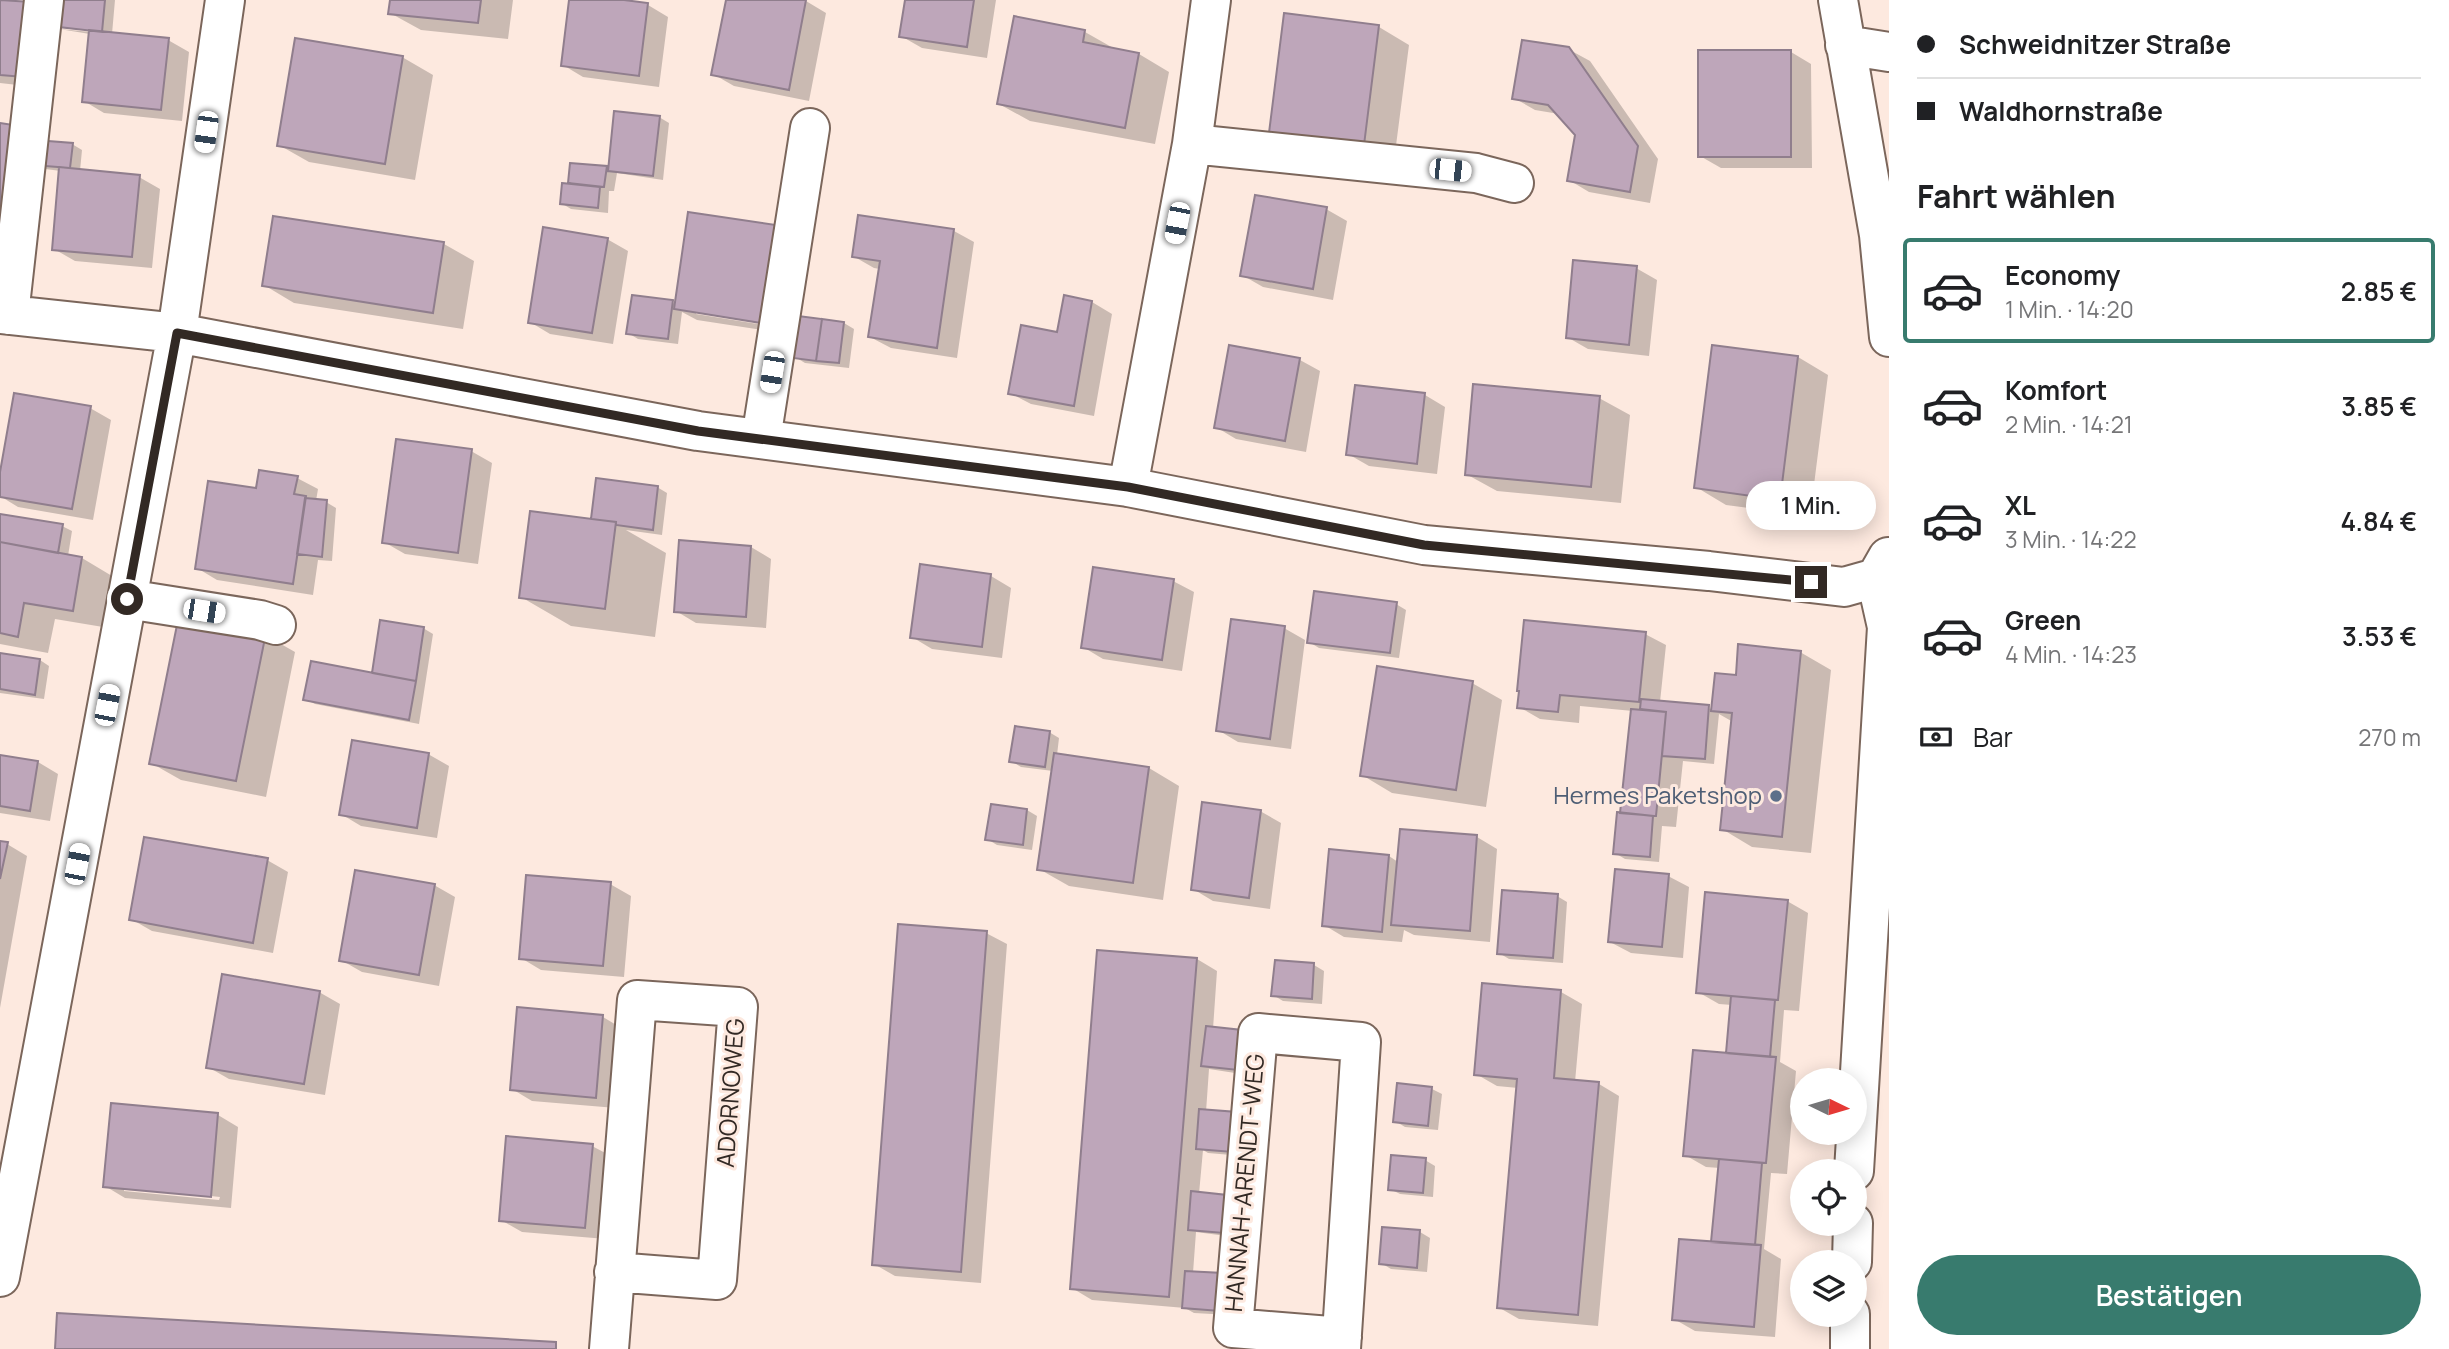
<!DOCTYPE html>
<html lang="de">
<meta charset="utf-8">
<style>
body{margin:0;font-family:Manrope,sans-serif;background:#f6f6f6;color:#202124;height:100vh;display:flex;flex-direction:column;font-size:26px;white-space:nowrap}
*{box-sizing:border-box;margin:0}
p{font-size:23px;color:#757577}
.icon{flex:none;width:38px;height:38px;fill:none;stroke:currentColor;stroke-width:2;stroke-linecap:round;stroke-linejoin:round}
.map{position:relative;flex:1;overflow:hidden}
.drawer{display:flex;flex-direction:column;background:#fff;width:560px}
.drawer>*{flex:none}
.banner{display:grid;align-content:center;height:154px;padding:0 28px;background:#fff}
.needle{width:46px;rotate:95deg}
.fabs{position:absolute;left:1790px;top:1068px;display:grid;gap:14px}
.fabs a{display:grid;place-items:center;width:77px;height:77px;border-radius:50%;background:#fff;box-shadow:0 4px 18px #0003;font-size:35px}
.end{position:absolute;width:32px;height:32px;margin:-16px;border:9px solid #322924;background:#fff;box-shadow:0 0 0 4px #fff}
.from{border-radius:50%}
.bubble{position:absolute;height:49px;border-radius:24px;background:#fff;box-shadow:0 4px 18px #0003;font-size:23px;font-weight:600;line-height:49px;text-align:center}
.car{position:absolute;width:21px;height:42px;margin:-21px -10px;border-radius:9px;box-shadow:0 0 5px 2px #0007;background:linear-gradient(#fff 24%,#345 0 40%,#fff 0 76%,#345 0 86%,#fff 0)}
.banner b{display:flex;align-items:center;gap:24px;height:66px;font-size:26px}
.banner b+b{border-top:2px solid #e0e0e0}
.banner i{width:18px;height:18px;background:#202124}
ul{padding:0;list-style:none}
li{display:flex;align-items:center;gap:21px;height:105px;margin:0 14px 10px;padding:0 14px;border:4px solid transparent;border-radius:7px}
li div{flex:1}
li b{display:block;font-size:26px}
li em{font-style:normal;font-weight:600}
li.selected{border-color:#387b6e}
li>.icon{width:63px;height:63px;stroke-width:1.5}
h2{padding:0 28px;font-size:32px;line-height:84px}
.pay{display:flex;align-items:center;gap:18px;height:77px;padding:0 28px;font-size:26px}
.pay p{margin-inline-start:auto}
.button{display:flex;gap:14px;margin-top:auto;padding:14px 28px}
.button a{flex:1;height:80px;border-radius:42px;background:#387b6e;color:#fff;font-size:28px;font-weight:600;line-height:80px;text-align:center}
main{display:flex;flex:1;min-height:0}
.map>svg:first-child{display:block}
.shadow{fill:#0003;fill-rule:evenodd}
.building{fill:#bea6ba;stroke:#907e8d;stroke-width:2}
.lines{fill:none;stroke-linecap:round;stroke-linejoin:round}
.minor-casing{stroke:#7b665b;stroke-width:42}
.minor{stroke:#fff;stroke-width:38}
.route{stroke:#322924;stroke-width:9}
.service-dot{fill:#5c6f8a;stroke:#fde9df;stroke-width:2.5}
.labels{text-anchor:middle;stroke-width:6;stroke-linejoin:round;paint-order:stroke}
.service-label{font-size:24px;fill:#4e5e75;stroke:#fde9df;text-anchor:end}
.street-label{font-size:24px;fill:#322924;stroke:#fde9df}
</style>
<main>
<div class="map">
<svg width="1889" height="1349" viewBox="0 0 1889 1349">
<rect width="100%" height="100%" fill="#fde9df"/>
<!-- shadow -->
<path class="shadow" d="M 0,0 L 32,3 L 55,0 L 115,0 L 112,34 L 168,40 L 189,52 L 182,121 L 104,113 L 84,101 L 90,34 L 59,29 L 91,32 L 91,29 L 54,25 L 44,88 L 0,83 Z
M 392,0 L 513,0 L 508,39 L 421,30 L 390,13 Z
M 571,0 L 611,0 L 648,5 L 668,17 L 659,87 L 583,77 L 563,65 Z
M 728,0 L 799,0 L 806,1 L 826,13 L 809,101 L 734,86 L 713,74 Z
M 907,0 L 996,0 L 987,58 L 922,48 L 901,36 Z
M 1379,27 L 1409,45 L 1394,161 L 1301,149 Z
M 1085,32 L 1115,49 L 1139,54 L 1169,72 L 1155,144 L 1030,121 L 999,104 Z
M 1568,49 L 1590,61 L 1658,159 L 1650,203 L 1589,192 L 1569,180 L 1577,134 L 1559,114 L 1535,110 L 1514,98 Z
M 1791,52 L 1811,64 L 1812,168 L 1721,168 L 1700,156 Z
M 402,57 L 433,75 L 415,180 L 309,162 L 279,145 Z
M 659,117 L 669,123 L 663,180 L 617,173 L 614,191 L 609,191 L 608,213 L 571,209 L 561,203 L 569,185 L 572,164 L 610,170 Z
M 0,125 L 40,142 L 72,144 L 82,150 L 80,171 L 139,177 L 160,189 L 152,268 L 75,261 L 54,249 L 61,171 L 45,169 L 38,165 L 0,248 Z
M 1326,209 L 1347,221 L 1333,300 L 1263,287 L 1242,275 Z
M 690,214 L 782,333 L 697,320 L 682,312 L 678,344 L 638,339 L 628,333 L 634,297 L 677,304 ZM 696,311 L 770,322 L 770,326 L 696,314 Z
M 954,231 L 974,242 L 957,358 L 891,348 L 870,337 L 880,269 L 874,268 L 853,256 Z
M 607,239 L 628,251 L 613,344 L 550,334 L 530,322 Z
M 444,244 L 474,261 L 463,329 L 294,303 L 264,285 Z
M 1636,268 L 1657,280 L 1649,356 L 1588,349 L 1567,337 Z
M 1092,302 L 1112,314 L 1094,416 L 1031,404 L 1010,393 Z
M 844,323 L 854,329 L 849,368 L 805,363 L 795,357 Z
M 1230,347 L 1300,360 L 1320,371 L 1306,452 L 1236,439 L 1216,427 Z
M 1713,347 L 1798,357 L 1828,375 L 1810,516 L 1726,505 L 1696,487 Z
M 1425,395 L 1445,407 L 1437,474 L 1369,466 L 1348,454 Z
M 1599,398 L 1630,415 L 1621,503 L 1497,491 L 1466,474 Z
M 90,408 L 111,420 L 93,520 L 18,507 L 0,496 L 0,483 Z
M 471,451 L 492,463 L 478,564 L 405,554 L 384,542 Z
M 297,478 L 318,489 L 316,501 L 326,502 L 336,508 L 332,561 L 318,560 L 313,595 L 217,580 L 197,568 Z
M 657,487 L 667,493 L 662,535 L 626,530 L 666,553 L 655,637 L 571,626 L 521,597 L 593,521 Z
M 0,515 L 62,526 L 72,531 L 68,556 L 82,558 L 112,576 L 103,627 L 55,619 L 48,653 L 0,644 Z
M 751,547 L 771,559 L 766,628 L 696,623 L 676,611 Z
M 991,576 L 1011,588 L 1002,658 L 932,649 L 912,637 Z
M 1173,581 L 1194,592 L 1182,671 L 1103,659 L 1083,647 Z
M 1396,604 L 1406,610 L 1399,658 L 1319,648 L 1309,642 Z
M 423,628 L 433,634 L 419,724 L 315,704 L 305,699 L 373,675 Z
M 1284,628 L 1305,640 L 1291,749 L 1238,742 L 1218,730 Z
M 1645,634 L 1666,645 L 1660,702 L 1713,709 L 1737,676 L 1800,652 L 1831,670 L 1811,853 L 1752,847 L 1722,829 L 1733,722 L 1719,714 L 1714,764 L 1683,761 L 1676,827 L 1662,826 L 1659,862 L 1625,859 L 1615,853 L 1622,815 L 1633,711 L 1580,706 L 1579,723 L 1540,719 L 1519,707 Z
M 265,635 L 295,652 L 266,797 L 181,780 L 151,763 Z
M 0,655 L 40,660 L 49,666 L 44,699 L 0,693 Z
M 1472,683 L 1502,700 L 1486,807 L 1392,793 L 1362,775 Z
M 1049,732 L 1059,738 L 1057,755 L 1149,768 L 1179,786 L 1163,900 L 1069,886 L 1039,869 L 1053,771 L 1021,767 L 1011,761 Z
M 428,754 L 449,766 L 437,838 L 361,826 L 341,814 Z
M 0,756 L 38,762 L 58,774 L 50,821 L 0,813 Z
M 1027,810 L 1037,816 L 1032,850 L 997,845 L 987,839 Z
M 1260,811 L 1281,823 L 1270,909 L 1213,901 L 1193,889 Z
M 1477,837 L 1497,849 L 1490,942 L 1414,935 L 1404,930 L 1402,942 L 1344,937 L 1324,925 L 1331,851 L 1389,856 L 1398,862 Z
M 0,842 L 7,844 L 27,856 L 0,1008 Z
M 267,860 L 288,872 L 273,953 L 152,931 L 131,919 Z
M 1668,876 L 1689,887 L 1683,958 L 1631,953 L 1610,942 Z
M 610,884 L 631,896 L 624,977 L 541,970 L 521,958 Z
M 434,885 L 455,897 L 439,986 L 362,972 L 341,960 Z
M 1557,896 L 1567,902 L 1563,963 L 1509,959 L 1499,953 Z
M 1787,901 L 1808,913 L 1799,1011 L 1784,1010 L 1780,1062 L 1796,1071 L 1787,1174 L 1771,1173 L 1764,1249 L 1781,1259 L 1775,1337 L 1695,1331 L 1674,1319 L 1713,1243 L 1720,1168 L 1706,1167 L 1685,1155 L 1728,1055 L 1732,1005 L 1719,1004 L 1698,992 Z
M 986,933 L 1007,944 L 981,1283 L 895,1276 L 874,1264 Z
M 1197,959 L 1217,971 L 1213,1029 L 1248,1075 L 1209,1069 L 1206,1112 L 1243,1156 L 1208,1153 L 1203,1150 L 1199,1194 L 1234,1237 L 1196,1232 L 1193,1273 L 1230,1315 L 1194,1313 L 1185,1308 L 1092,1300 L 1072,1288 Z
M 1276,962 L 1314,965 L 1324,971 L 1322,1004 L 1283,1001 L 1273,995 Z
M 1484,985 L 1561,992 L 1582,1004 L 1575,1082 L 1599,1084 L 1619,1096 L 1598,1326 L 1519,1319 L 1498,1307 L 1518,1088 L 1497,1086 L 1476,1074 Z
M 319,992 L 340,1004 L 325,1095 L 229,1079 L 208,1067 Z
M 603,1017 L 623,1029 L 616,1108 L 532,1101 L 512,1089 Z
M 1432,1089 L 1442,1094 L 1438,1130 L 1405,1127 L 1395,1121 Z
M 218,1115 L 238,1127 L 231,1208 L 125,1198 L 105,1186 ZM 124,1187 L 220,1197 L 219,1200 L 124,1191 Z
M 592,1146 L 613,1157 L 606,1239 L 522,1232 L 501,1220 Z
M 1425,1160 L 1435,1166 L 1433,1197 L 1400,1194 L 1390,1189 Z
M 1384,1229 L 1420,1232 L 1430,1238 L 1427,1272 L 1391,1269 L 1381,1263 Z"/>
<!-- building -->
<path class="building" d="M 0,0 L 32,2 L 24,77 L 0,75 Z
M 53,0 L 105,0 L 102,32 L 50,26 Z
M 390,0 L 481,0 L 478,23 L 388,14 Z
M 569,0 L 624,0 L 648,3 L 639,76 L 561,66 Z
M 726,0 L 806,0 L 789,90 L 711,75 Z
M 905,0 L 974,0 L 967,47 L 899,37 Z
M 1284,13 L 1379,25 L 1364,145 L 1269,133 Z
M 1014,16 L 1085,30 L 1083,42 L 1139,53 L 1125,128 L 997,104 Z
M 89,30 L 169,38 L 161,110 L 82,102 Z
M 295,38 L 403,56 L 385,164 L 277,146 Z
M 1522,40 L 1569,47 L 1638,146 L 1630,192 L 1567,181 L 1575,135 L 1548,105 L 1512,99 Z
M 1698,50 L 1791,50 L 1791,157 L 1698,157 Z
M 614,111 L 660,116 L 653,176 L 608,171 Z
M 0,123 L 20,126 L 12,207 L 0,206 Z
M 35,140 L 73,143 L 70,168 L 33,165 Z
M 570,163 L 607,166 L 604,187 L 568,183 Z
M 59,167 L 140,175 L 132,257 L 52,250 Z
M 562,183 L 600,187 L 598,208 L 560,204 Z
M 1255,195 L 1327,207 L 1313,289 L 1240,276 Z
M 688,212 L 776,225 L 761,323 L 674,309 Z
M 858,215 L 954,229 L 937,348 L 868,337 L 880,261 L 852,257 Z
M 273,216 L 444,242 L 433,313 L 262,286 Z
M 543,227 L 608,238 L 592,333 L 528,323 Z
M 1573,260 L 1637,266 L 1629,345 L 1566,338 Z
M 632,295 L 673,300 L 668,339 L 626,334 Z
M 1064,295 L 1092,301 L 1074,406 L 1008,394 L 1021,325 L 1057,332 Z
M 798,316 L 822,319 L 816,361 L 793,358 Z
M 822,319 L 844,322 L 839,363 L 816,361 Z
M 1229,345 L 1300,358 L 1285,441 L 1214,428 Z
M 1712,345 L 1798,356 L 1780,500 L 1694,488 Z
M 1473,384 L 1600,396 L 1591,487 L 1465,475 Z
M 1355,385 L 1425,393 L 1417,464 L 1346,455 Z
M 14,393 L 91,406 L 72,509 L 0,497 L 0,472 Z
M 396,439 L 472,449 L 458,553 L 382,543 Z
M 259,470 L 298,476 L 294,494 L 306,496 L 293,584 L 195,569 L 208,481 L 256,488 Z
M 596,478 L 658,486 L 653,530 L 616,525 L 616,522 L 591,519 Z
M 305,498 L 327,500 L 322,557 L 297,554 Z
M 530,511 L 616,522 L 605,609 L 519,598 Z
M 0,514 L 63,524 L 58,553 L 0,542 Z
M 679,540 L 751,546 L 746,617 L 674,612 Z
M 0,542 L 82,557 L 73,611 L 24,603 L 18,637 L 0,633 Z
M 920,564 L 991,574 L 982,647 L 910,638 Z
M 1093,567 L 1174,579 L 1162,660 L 1081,648 Z
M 1314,591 L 1397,602 L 1390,653 L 1307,643 Z
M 179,615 L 266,633 L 236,781 L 149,764 Z
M 1231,619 L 1285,626 L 1270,739 L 1216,731 Z
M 380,620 L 424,627 L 416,681 L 372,673 Z
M 1524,620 L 1646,632 L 1639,702 L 1560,695 L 1558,712 L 1517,708 L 1519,691 L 1517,691 Z
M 1738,644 L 1801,651 L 1782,837 L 1720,830 L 1732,713 L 1711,711 L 1715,673 L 1736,675 Z
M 0,653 L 40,659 L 35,695 L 0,689 Z
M 311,661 L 416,681 L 409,720 L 303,700 Z
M 1377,666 L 1473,681 L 1456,790 L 1360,776 Z
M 1641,699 L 1709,705 L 1705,759 L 1662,756 L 1666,712 L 1640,709 Z
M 1631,709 L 1666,712 L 1656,816 L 1620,813 Z
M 1015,726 L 1050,731 L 1045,767 L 1009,762 Z
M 352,740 L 429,753 L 417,828 L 339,815 Z
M 1054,753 L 1149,767 L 1133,883 L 1037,870 Z
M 0,755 L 38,761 L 30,811 L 0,806 Z
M 1202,802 L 1261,810 L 1249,898 L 1191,890 Z
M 991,804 L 1027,809 L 1023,845 L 985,840 Z
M 1617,812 L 1653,816 L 1650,857 L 1613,854 Z
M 1400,829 L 1477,835 L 1470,931 L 1391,925 Z
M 144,837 L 268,858 L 253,943 L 129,920 Z
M 0,841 L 8,842 L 0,879 Z
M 1329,849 L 1389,855 L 1382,932 L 1322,926 Z
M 1615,869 L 1669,874 L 1662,947 L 1608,942 Z
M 355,870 L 435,884 L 419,975 L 339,961 Z
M 526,875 L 611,882 L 603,966 L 519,959 Z
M 1502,890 L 1558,894 L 1553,958 L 1497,954 Z
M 1705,892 L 1788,900 L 1778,1000 L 1696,993 Z
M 898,924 L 987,931 L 961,1272 L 872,1265 Z
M 1097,950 L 1197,958 L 1169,1297 L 1070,1289 Z
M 1275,960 L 1314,963 L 1312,999 L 1271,996 Z
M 222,974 L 320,991 L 304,1084 L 206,1068 Z
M 1482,983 L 1561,990 L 1554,1078 L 1599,1082 L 1578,1315 L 1497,1308 L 1517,1079 L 1474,1075 Z
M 1731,996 L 1775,1000 L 1770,1057 L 1726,1053 Z
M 517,1007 L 603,1015 L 596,1098 L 510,1090 Z
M 1206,1026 L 1242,1030 L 1238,1070 L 1201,1066 Z
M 1693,1050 L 1776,1057 L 1766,1163 L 1683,1156 Z
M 1397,1083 L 1432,1087 L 1428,1126 L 1393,1122 Z
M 111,1103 L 218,1113 L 211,1197 L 103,1187 Z
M 1199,1109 L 1237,1112 L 1233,1152 L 1196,1149 Z
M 506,1136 L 593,1144 L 585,1228 L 499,1221 Z
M 1391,1155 L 1426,1158 L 1423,1193 L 1388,1190 Z
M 1719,1159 L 1762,1163 L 1755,1245 L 1711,1242 Z
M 1191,1191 L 1227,1195 L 1224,1233 L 1188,1230 Z
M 1382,1227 L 1420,1230 L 1417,1268 L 1379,1264 Z
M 1679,1239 L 1761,1245 L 1754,1327 L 1672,1320 Z
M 1185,1271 L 1223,1273 L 1220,1311 L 1182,1308 Z
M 57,1313 L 556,1342 L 556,1349 L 55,1349 Z"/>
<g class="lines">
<defs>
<path id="minor" d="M 1838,0 L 1879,235 L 1889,337
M 1845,45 L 1889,52
M 1192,144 L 1476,173 L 1514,183
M 0,314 L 177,333 L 698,431 L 1128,487 L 1424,545 L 1709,571 L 1844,587 L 1876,578
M 9,315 L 44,0
M 761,439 L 810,128
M 1128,487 L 1192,144 L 1211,0
M 127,599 L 260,620 L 276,625
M 1854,1171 L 1887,627 L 1876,578 L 1888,557
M 1852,1262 L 1853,1223
M 0,1277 L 177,333 L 225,0
M 609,1349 L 637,1000 L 738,1007 L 717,1280 L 614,1272
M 1341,1349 L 1361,1042 L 1258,1033 L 1233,1328 L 1342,1337
M 1850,1349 L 1850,1314"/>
</defs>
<!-- minor casing -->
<use href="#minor" class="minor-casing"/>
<!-- minor -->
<use href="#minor" class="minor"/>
</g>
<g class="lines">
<!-- route -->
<path class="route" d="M 127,599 L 177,333 L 698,431 L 1128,487 L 1424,545 L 1811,582"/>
</g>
<!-- markers -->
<circle class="service-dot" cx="1776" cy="796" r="7"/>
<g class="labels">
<!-- service labels -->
<g class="service-label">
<text x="1762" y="804">Hermes Paketshop</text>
</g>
<!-- street labels -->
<g class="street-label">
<text transform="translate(731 1093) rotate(-86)" y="8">ADORNOWEG</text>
<text transform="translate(1245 1183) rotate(-85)" y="8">HANNAH-ARENDT-WEG</text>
</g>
</g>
</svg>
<div class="fabs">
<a><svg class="needle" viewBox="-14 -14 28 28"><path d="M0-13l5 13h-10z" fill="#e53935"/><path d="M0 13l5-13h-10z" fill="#757577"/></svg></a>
<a><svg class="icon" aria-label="locate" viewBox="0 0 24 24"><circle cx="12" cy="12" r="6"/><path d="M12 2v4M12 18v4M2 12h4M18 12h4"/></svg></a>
<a><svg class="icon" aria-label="layers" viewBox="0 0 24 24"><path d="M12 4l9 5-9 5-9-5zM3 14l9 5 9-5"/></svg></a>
</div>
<i class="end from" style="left:127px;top:599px"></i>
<i class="end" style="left:1811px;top:582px"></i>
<div class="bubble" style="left:1746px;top:481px;width:130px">1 Min.</div>
<i class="car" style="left:206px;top:132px;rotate:188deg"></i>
<i class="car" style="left:1450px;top:170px;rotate:96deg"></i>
<i class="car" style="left:1177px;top:223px;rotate:191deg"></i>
<i class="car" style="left:772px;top:372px;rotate:189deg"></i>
<i class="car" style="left:204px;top:611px;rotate:99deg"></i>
<i class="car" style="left:107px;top:705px;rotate:11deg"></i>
<i class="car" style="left:77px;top:864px;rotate:11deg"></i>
</div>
<section class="drawer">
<div class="banner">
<b><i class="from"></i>Schweidnitzer Straße</b>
<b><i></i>Waldhornstraße</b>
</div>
<h2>Fahrt wählen</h2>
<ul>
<li class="selected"><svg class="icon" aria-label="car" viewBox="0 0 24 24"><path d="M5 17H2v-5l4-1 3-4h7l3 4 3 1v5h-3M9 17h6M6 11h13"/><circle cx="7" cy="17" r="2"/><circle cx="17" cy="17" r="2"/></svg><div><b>Economy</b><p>1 Min. · 14:20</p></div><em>2.85 €</em></li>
<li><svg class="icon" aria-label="car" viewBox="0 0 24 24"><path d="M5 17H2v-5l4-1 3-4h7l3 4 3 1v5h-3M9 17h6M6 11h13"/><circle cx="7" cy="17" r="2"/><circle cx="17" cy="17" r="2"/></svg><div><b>Komfort</b><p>2 Min. · 14:21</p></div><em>3.85 €</em></li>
<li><svg class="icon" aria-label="car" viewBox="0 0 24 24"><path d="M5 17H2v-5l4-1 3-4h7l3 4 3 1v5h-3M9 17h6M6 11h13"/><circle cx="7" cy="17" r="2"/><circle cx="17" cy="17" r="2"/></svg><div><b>XL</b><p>3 Min. · 14:22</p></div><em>4.84 €</em></li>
<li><svg class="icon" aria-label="car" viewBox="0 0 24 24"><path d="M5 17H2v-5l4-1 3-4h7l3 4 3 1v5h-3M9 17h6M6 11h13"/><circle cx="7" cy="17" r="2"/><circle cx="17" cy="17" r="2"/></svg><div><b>Green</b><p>4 Min. · 14:23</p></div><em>3.53 €</em></li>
</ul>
<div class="pay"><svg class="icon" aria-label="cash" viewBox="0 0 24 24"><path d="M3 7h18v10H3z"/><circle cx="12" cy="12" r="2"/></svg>Bar<p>270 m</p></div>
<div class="button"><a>Bestätigen</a></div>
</section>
</main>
